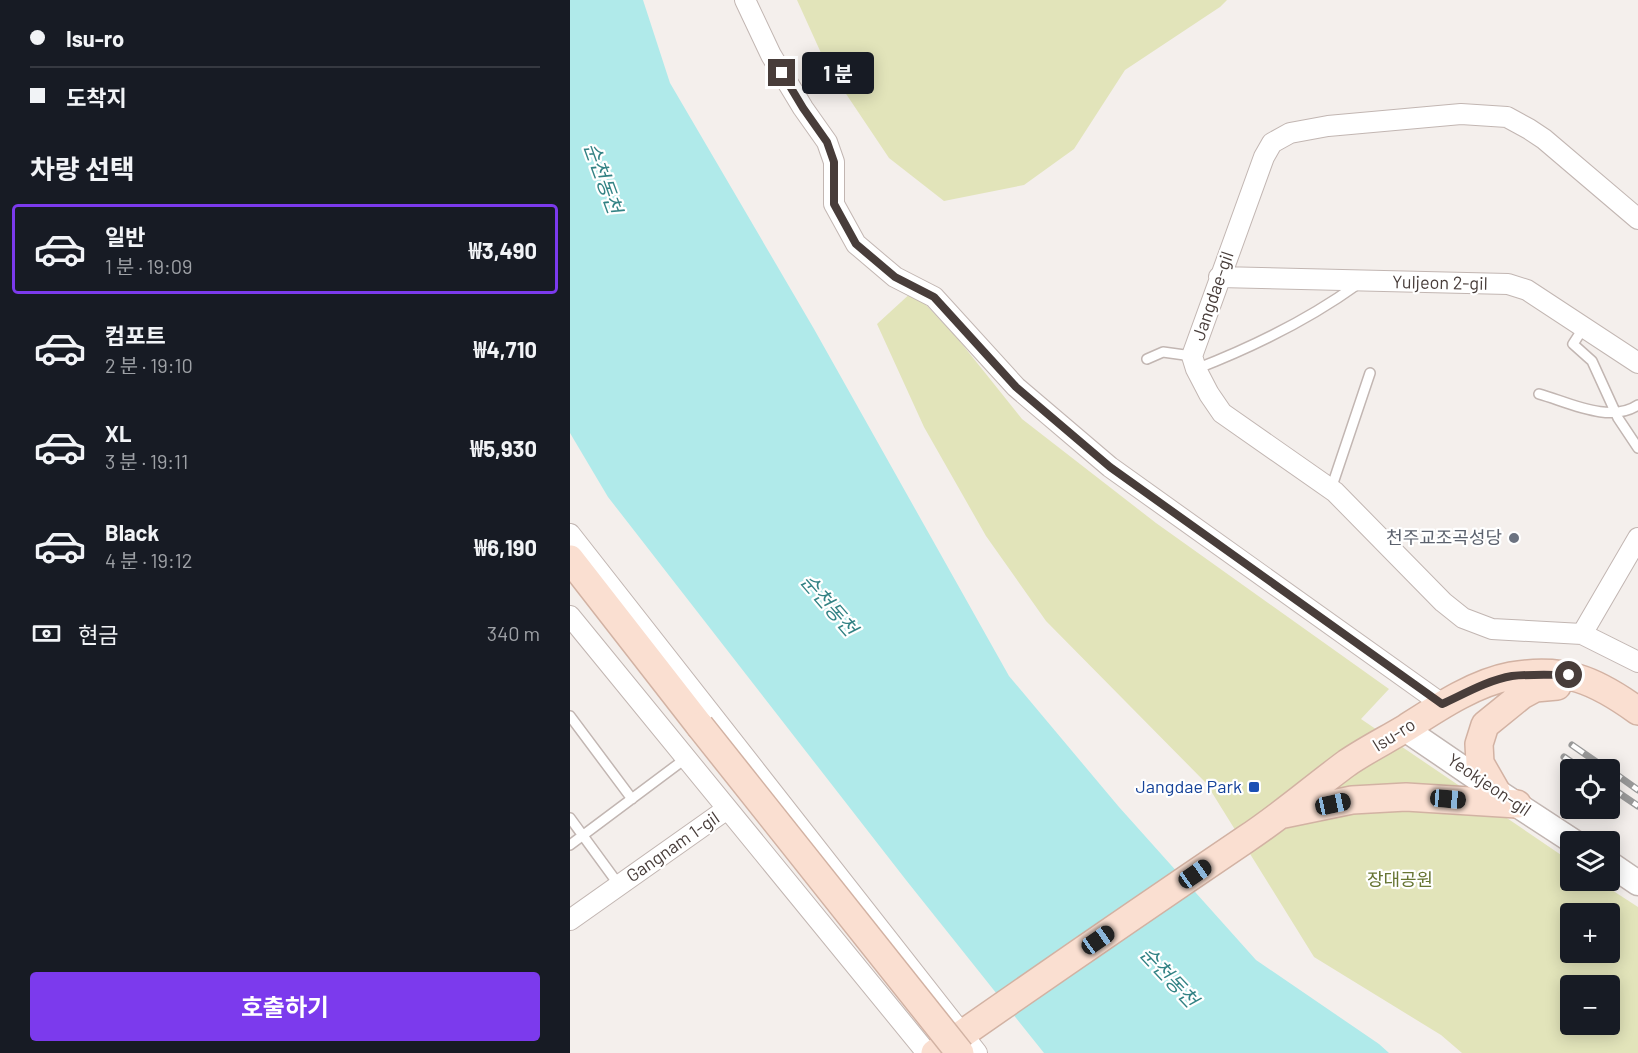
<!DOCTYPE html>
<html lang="ko">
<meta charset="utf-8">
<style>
body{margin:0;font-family:Barlow,"Noto Sans KR",sans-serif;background:#20242c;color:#f1f3f6;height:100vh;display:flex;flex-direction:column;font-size:22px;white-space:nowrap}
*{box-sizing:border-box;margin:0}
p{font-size:20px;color:#9ea1a6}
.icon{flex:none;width:33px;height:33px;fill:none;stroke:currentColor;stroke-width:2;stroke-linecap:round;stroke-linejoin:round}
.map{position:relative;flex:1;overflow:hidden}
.panel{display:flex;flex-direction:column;background:#171b24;width:570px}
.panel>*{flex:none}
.top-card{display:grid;align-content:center;height:132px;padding:0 30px;background:#171b24}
.tools{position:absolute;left:990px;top:759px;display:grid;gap:12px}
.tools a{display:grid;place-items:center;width:60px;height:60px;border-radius:6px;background:#171b24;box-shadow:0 3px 15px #0003;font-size:30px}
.end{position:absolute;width:27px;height:27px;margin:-14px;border:8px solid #483d3a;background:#fff;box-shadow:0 0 0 3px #fff}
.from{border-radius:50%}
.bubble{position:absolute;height:42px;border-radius:6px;background:#171b24;box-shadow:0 3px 15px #0003;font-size:20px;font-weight:700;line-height:42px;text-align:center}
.car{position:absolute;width:18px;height:36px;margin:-18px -9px;border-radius:8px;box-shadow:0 0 4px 2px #0007;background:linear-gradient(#222 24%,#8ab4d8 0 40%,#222 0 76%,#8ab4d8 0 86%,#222 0)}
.top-card b{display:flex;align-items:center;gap:21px;height:57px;font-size:22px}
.top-card b+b{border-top:2px solid #363941}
.top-card i{width:15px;height:15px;background:#f1f3f6}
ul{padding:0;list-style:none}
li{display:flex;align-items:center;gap:18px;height:90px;margin:0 12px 9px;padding:0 18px;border:3px solid transparent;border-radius:6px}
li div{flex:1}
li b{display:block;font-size:22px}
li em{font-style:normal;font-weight:700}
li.on{border-color:#7c3aed}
li>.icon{width:54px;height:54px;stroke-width:1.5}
h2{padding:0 30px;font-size:27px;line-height:72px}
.pay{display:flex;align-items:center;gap:15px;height:66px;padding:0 30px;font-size:22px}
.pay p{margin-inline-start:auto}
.cta{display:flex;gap:12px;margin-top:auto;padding:12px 30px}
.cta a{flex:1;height:69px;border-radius:6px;background:#7c3aed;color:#fff;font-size:24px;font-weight:700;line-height:69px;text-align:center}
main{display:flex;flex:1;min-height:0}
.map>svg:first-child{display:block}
.green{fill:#e2e4ba;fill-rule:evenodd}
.water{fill:#b0eaea}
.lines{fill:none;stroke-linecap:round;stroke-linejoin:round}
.service-casing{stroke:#c2b6b2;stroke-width:12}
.minor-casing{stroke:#c2b6b2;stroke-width:22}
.tertiary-casing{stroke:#c2b6b2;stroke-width:27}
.secondary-casing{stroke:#d2b2a3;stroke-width:30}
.service{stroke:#fff;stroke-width:9}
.minor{stroke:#fff;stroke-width:20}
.tertiary{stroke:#fff;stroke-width:24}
.secondary{stroke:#fadfd1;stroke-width:27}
.rail-casing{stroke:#999;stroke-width:7}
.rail{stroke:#fff;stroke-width:4.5;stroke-dasharray:14;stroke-linecap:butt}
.secondary-bridge-casing{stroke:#d2b2a3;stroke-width:30;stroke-linecap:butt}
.secondary-bridge{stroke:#fadfd1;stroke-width:27}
.route{stroke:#483d3a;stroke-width:8}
.worship-dot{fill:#6b7280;stroke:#fff;stroke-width:2}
.transit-dot{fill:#1a4fb4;stroke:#fff;stroke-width:2}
.labels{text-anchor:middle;stroke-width:4.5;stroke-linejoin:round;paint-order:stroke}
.street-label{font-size:18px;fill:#483d3a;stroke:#fff}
.worship-label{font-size:18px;fill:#5b616d;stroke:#fff;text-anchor:end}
.transit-label{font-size:18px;fill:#164399;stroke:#fff;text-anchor:end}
.park-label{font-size:18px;fill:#677533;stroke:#fff}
.water-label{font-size:20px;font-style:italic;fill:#328284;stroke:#fff}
</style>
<main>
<section class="panel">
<div class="top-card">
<b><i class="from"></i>Isu-ro</b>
<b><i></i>도착지</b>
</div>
<h2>차량 선택</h2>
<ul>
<li class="on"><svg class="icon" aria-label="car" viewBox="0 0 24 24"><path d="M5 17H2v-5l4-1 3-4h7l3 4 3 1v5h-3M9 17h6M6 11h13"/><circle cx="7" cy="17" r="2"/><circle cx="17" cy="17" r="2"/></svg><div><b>일반</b><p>1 분 · 19:09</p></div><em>₩3,490</em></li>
<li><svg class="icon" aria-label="car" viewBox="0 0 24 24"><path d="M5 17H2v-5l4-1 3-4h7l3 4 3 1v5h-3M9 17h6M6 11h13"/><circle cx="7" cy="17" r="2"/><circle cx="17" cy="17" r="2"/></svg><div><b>컴포트</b><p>2 분 · 19:10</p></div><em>₩4,710</em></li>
<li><svg class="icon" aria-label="car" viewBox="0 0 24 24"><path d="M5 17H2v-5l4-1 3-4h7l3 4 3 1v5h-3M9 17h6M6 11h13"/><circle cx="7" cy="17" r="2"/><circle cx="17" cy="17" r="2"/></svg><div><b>XL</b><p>3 분 · 19:11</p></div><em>₩5,930</em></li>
<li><svg class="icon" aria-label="car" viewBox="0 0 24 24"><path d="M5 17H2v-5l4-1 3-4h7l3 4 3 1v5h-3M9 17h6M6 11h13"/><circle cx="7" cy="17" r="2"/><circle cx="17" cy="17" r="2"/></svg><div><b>Black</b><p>4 분 · 19:12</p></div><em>₩6,190</em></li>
</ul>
<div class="pay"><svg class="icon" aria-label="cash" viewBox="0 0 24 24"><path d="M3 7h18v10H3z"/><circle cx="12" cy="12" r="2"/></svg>현금<p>340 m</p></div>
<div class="cta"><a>호출하기</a></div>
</section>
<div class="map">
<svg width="1068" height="1053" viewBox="0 0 1068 1053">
<rect width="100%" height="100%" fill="#f4efec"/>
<!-- green -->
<path class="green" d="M 227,0 L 657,0 L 650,7 L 555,70 L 504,149 L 454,185 L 374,201 L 319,158 L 256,64 Z
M 343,291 L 388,339 L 452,419 L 586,523 L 819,689 L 791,719 L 1000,861 L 1000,880 L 1028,881 L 1068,907 L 1068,1053 L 892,1053 L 871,1035 L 744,957 L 636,783 L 476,621 L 416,536 L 354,427 L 307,324 ZM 1000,914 L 1040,914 L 1040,952 L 1000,952 ZM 1000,986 L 1040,986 L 1040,1024 L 1000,1024 Z"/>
<!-- water -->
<path class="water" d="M 0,0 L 73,0 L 100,83 L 244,329 L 439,676 L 549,807 L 686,960 L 809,1044 L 819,1053 L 474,1053 L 336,880 L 38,497 L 0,433 Z"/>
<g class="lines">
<defs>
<path id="service" d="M 1014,327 L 1003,344 L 1022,361 L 1048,418 L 1068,448
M 577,359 L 593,352 L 622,356
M 626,369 C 683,347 738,320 788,284
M 969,394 C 998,402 1040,424 1068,405
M 761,489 L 800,373
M 0,716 L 62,799
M 0,818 L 49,885
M 0,845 L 115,759"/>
<path id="minor" d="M 175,0 L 201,55 L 233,108 L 257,142 L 264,162 L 264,204 L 286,244 L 325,277 L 364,297 L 446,387 L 540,467 L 872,704
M 1068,219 L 974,139 L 959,129 L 937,117 L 891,114 L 758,126 L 720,133 L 702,143 L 694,157 L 622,356 L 626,369 L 639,394 L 652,413 L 765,492 L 873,602 L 893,618 L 922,629 L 1012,634 L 1068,662
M 649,277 L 938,284 L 957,290 L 1068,363
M 0,534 L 407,1053
M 0,616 L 357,1053
M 1012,634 L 1068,538
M 0,920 L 157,809"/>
<path id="tertiary" d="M 835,729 L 926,791 L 1004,842
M 1040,864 L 1068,883"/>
<path id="secondary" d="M 0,559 L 130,726
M 926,791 L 910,763 L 909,744 L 915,725 L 952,695 L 965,688 L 987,686
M 714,814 L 782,800 L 836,797 L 947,804
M 365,1053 C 468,981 571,910 676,839 C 711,816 743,788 777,763 C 796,750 816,740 836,728 C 867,708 904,683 941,676 C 995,667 1025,680 1068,711"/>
</defs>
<!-- service casing -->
<use href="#service" class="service-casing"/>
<!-- minor casing -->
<use href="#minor" class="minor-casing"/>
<!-- tertiary casing -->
<use href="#tertiary" class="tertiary-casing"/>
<!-- secondary casing -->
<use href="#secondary" class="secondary-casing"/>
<!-- service -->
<use href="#service" class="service"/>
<!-- minor -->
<use href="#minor" class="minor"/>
<!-- tertiary -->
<use href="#tertiary" class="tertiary"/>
<!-- secondary -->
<use href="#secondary" class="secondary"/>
<defs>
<path id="rail" d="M 1002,745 L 1038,770
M 994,757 L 1013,770
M 1040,770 L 1068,790
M 1040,787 L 1068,806"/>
</defs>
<!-- rail casing -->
<use href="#rail" class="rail-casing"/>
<!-- rail -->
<use href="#rail" class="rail"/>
<defs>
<path id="secondary-bridge" d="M 130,726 L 390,1053"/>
</defs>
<!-- secondary-bridge casing -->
<use href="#secondary-bridge" class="secondary-bridge-casing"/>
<!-- secondary-bridge -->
<use href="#secondary-bridge" class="secondary-bridge"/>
</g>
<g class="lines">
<!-- route -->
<path class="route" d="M 212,73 L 233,108 L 257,142 L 264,162 L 264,204 L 286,244 L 325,277 L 364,297 L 446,387 L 540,467 L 872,704 C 894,694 918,680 942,676 C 961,674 980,675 999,675"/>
</g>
<!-- markers -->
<circle class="worship-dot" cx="944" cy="538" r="6"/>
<rect class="transit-dot" x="678" y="781" width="12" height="12" rx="3"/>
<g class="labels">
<!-- street labels -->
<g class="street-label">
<text transform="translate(870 283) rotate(1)" y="6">Yuljeon 2-gil</text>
<text transform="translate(643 296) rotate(-71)" y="6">Jangdae-gil</text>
<text transform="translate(824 735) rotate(-32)" y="6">Isu-ro</text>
<text transform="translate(919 785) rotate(34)" y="6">Yeokjeon-gil</text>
<text transform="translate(103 847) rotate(-35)" y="6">Gangnam 1-gil</text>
</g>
<!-- worship labels -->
<g class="worship-label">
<text x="932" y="544">천주교조곡성당</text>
</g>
<!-- transit labels -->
<g class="transit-label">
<text x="672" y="793">Jangdae Park</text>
</g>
<!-- park labels -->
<g class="park-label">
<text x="830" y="886">장대공원</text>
</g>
<!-- water labels -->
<g class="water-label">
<text transform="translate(33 178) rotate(70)" y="7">순천동천</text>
<text transform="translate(259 605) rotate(49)" y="7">순천동천</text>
<text transform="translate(599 977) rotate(47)" y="7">순천동천</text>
</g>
</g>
</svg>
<div class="tools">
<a><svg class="icon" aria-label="locate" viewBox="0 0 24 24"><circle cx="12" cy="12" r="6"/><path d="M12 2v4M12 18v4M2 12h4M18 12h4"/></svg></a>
<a><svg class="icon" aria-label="layers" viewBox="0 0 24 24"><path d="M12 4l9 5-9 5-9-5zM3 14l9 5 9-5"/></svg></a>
<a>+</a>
<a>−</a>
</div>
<i class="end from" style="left:999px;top:675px"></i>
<i class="end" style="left:212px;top:73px"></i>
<div class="bubble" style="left:232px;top:52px;width:72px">1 분</div>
<i class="car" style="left:878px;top:799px;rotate:95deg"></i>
<i class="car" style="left:763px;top:804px;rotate:78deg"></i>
<i class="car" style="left:625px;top:874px;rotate:55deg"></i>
<i class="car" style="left:528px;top:940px;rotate:55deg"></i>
</div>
</main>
